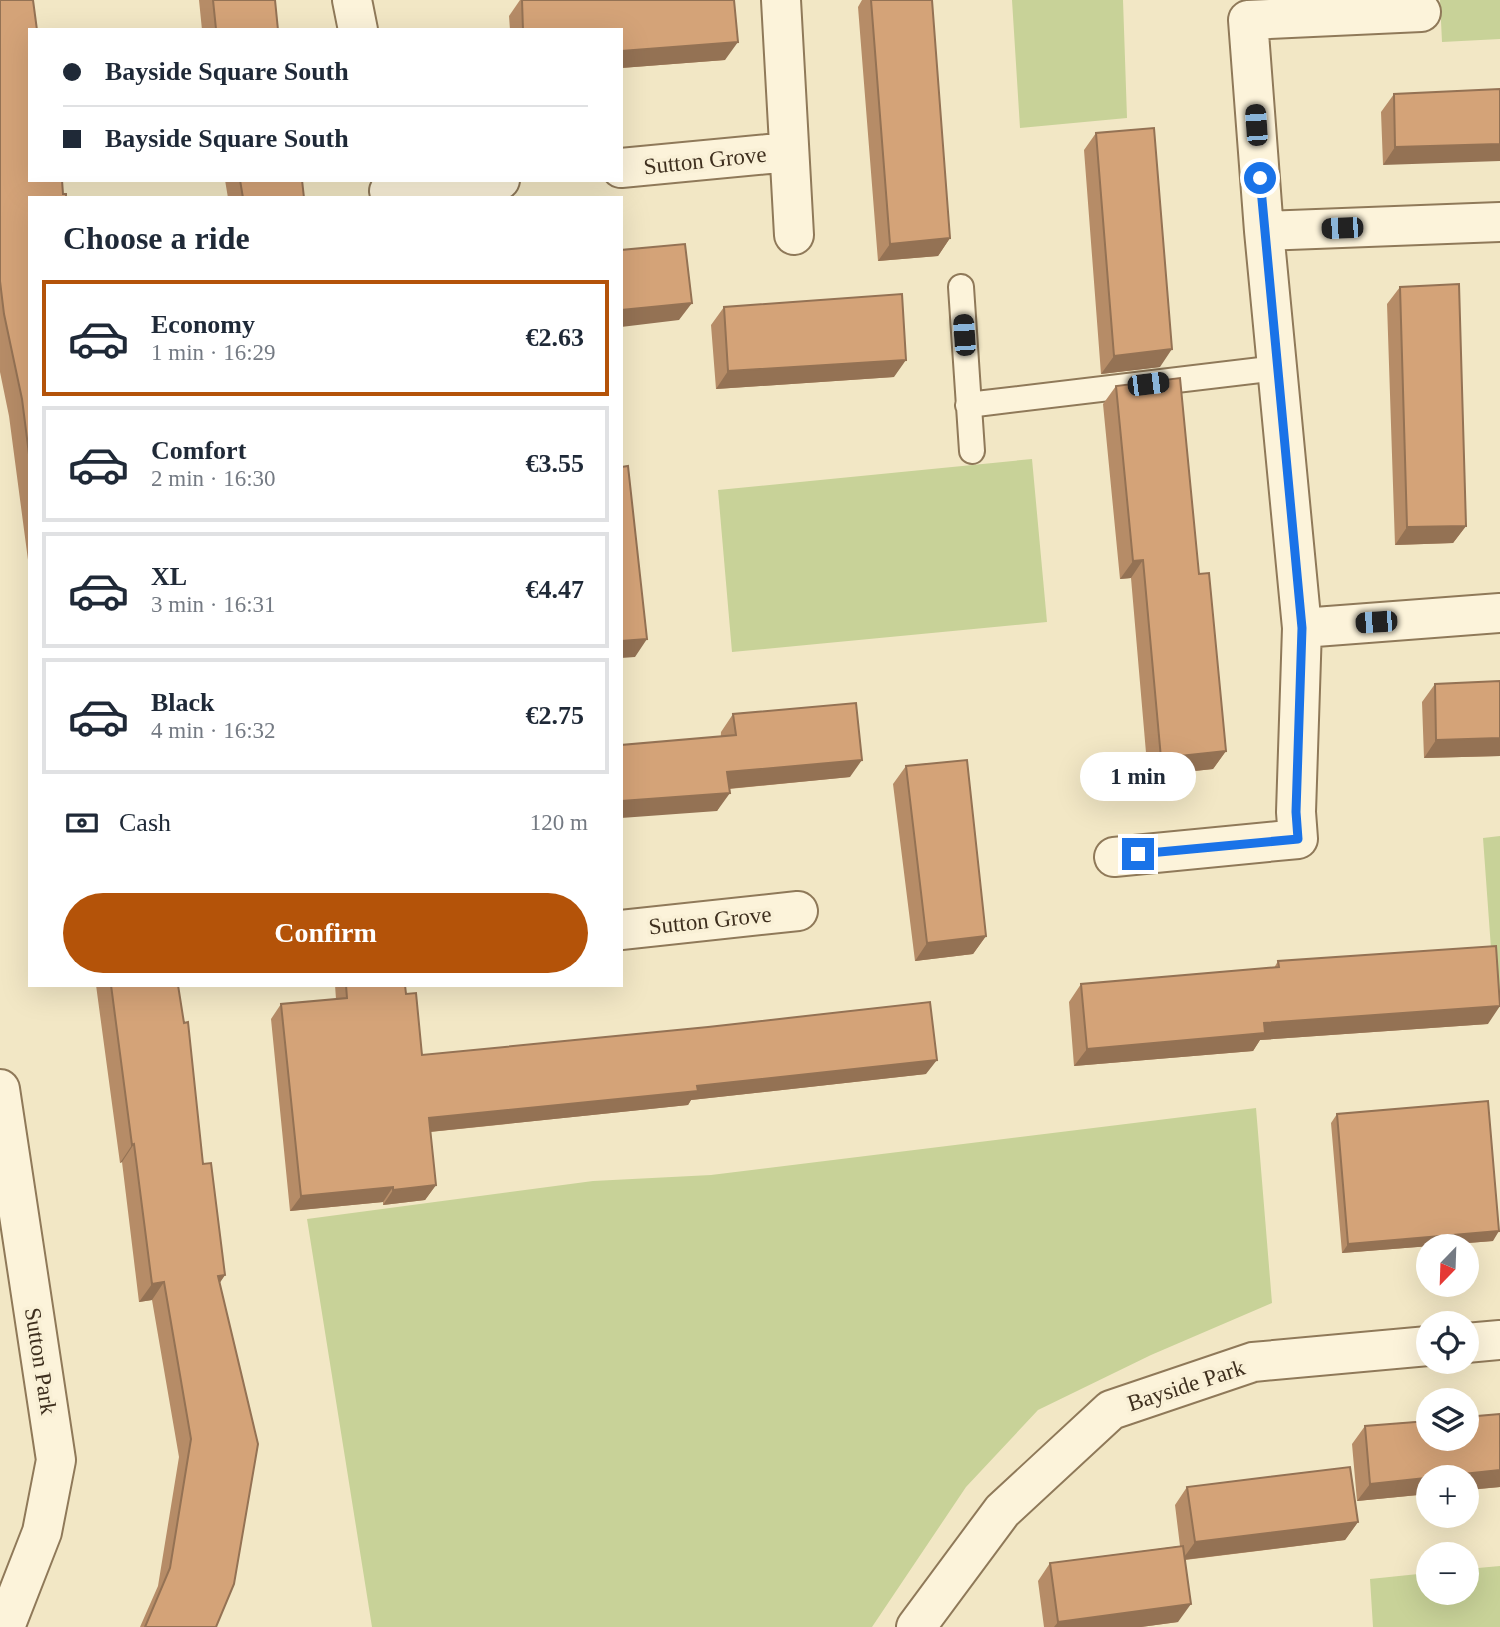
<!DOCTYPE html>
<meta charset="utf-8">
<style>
body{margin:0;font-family:Georgia,serif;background:#f6f6f7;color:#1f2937;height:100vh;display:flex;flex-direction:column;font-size:26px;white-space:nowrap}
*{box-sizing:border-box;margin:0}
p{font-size:23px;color:#747a83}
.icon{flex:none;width:38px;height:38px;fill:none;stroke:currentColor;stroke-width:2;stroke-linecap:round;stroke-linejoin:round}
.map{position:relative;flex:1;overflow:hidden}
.side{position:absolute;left:28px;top:196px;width:595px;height:791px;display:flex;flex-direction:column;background:#fff;border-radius:0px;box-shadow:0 7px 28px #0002}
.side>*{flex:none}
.banner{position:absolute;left:28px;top:28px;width:595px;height:154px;border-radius:0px;box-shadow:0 7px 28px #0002;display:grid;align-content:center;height:154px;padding:0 35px;background:#fff}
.needle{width:46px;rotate:203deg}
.fabs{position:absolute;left:1416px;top:1234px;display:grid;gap:14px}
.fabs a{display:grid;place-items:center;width:63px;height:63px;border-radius:50%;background:#fff;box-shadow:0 7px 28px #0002;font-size:35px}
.end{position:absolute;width:32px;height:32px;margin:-16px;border:9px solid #1a73e8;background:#fff;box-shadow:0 0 0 4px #fff}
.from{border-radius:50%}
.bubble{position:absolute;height:49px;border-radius:24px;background:#fff;box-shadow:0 7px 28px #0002;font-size:23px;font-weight:600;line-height:49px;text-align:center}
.car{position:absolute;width:21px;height:42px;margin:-21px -10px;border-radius:9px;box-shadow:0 0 5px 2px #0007;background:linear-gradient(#222 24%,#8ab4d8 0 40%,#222 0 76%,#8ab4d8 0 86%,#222 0)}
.banner b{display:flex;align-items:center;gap:24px;height:66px;font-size:26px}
.banner b+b{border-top:2px solid #e0e1e3}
.banner i{width:18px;height:18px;background:#1f2937}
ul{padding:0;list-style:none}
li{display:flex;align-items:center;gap:21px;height:116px;margin:0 14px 10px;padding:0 21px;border:4px solid #e0e1e3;border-radius:0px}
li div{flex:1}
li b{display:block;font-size:26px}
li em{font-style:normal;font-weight:600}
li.active{border-color:#b45309}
li>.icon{width:63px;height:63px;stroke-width:1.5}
h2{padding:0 35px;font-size:32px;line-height:84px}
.pay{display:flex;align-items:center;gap:18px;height:77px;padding:0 35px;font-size:26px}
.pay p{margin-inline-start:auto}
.action{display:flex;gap:14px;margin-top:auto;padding:14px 35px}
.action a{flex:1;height:80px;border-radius:42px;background:#b45309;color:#fff;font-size:28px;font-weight:600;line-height:80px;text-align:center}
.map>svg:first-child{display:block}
.green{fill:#c8d298}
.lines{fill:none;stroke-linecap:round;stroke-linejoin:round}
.lane-casing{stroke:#8f7959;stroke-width:28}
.street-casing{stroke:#8f7959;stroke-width:42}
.lane{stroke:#fcf3da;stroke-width:24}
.street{stroke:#fcf3da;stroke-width:38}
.wall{fill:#b68c67}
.shaded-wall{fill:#947254}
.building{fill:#d4a378;stroke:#947254;stroke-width:2}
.route{stroke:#1a73e8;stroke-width:9}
.labels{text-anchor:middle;stroke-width:7;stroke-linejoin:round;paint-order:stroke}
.street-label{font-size:23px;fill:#3e2f1e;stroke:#f9f0d6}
</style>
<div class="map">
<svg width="1500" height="1627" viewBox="0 0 1500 1627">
<rect width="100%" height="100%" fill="#f2e7c5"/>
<!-- green -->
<path class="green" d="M 1012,0 L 1123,0 L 1127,118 L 1020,128 Z
M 1440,0 L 1500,0 L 1500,39 L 1442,42 Z
M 1032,459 L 1047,622 L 732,652 L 718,490 Z
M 1500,836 L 1500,990 L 1494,990 L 1483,838 Z
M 1256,1108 L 1272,1303 L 1151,1355 L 1038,1410 L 966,1487 L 872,1627 L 372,1627 L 307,1219 L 593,1181 L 711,1175 Z
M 1500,1566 L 1500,1627 L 1373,1627 L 1370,1579 L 1428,1573 L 1428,1592 L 1466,1592 L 1467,1569 Z"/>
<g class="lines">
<defs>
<path id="lane" d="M 961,287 L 972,451
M 968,405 L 1277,368"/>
<path id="street" d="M 352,0 L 358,30
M 781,0 L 794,235
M 621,168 L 789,152
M 389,191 L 500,180
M 1264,231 L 1500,222
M 1302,628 L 1500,613
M 1114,857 L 1298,839 L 1296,812 L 1302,628 L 1264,231 L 1248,20 L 1421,12
M 621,930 L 798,911
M 0,1089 L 56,1460 L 42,1532 L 5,1627
M 1466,1343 L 1500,1340
M 916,1627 L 1002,1511 L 1111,1410 L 1253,1362 L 1428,1346"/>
</defs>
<!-- lane casing -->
<use href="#lane" class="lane-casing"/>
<!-- street casing -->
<use href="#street" class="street-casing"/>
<!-- lane -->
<use href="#lane" class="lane"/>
<!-- street -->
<use href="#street" class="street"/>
</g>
<!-- wall -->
<path class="wall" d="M 0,0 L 30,198 L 30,575 L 9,416 L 0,372 Z
M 199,0 L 275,0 L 278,30 L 202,30 Z
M 520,0 L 734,0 L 725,60 L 621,68 L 621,30 L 510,30 L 509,16 Z
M 862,0 L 932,0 L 950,238 L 938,256 L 878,261 L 858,7 Z
M 1500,89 L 1383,165 L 1381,112 L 1394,94 Z
M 1096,133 L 1160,367 L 1101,374 L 1084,150 Z
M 225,180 L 302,180 L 304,198 L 228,198 Z
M 1400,287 L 1466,526 L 1453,543 L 1395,545 L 1387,304 Z
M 724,307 L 894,377 L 716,389 L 711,325 Z
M 1116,386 L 1199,574 L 1226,751 L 1213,769 L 1148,776 L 1131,578 L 1120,579 L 1103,404 Z
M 1500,681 L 1500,756 L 1424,758 L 1422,702 L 1435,684 Z
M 733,714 L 850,777 L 729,789 L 717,811 L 721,732 Z
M 906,766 L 986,936 L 973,954 L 915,961 L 893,784 Z
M 1278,961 L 1488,1024 L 1260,1040 L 1253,1051 L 1074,1066 L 1069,1002 L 1081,984 L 1274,968 Z
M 96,985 L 178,985 L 203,1164 L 225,1275 L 219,1283 L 216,1627 L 140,1627 L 158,1586 L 179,1457 L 152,1300 L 139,1302 L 122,1162 L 120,1163 Z
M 335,985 L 405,985 L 406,994 L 422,1055 L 926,1074 L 691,1100 L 688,1105 L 430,1132 L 436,1185 L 425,1200 L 383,1205 L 383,1202 L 290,1211 L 271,1019 L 281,1004 L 336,999 Z
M 1337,1114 L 1493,1241 L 1342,1253 L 1331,1123 Z
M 1500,1414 L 1500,1487 L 1357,1501 L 1352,1444 L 1365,1426 Z
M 1187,1487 L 1358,1522 L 1345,1540 L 1185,1560 L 1178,1622 L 1141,1627 L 1044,1627 L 1038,1581 L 1050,1563 L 1180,1546 L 1175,1505 Z"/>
<!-- shaded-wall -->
<path class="shaded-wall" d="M 738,42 L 725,60 L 621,68 L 621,51 Z
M 1500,144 L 1500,161 L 1383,165 L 1395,147 Z
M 950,238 L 938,256 L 878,261 L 890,244 Z
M 692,303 L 679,320 L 621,327 L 621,310 Z
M 1172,349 L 1160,367 L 1101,374 L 1114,356 Z
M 906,360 L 894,377 L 716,389 L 728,371 Z
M 1466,526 L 1453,543 L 1395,545 L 1407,527 Z
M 1143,560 L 1131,578 L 1120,579 L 1133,561 Z
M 647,639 L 635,657 L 621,658 L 621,641 Z
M 1500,738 L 1500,756 L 1424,758 L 1436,740 Z
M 1226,751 L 1213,769 L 1148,776 L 1161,758 Z
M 862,760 L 850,777 L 715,790 L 727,772 Z
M 730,793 L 717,811 L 621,818 L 621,801 Z
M 986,936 L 973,954 L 915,961 L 927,943 Z
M 1500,1006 L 1488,1024 L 1260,1040 L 1253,1051 L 1074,1066 L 1087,1049 L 1264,1023 Z
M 937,1060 L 926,1074 L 691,1100 L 688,1105 L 419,1133 L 429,1118 L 697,1086 Z
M 134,1144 L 122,1162 L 120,1163 L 132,1145 Z
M 436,1185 L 425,1200 L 383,1205 L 393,1190 Z
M 393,1187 L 383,1202 L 290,1211 L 301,1196 Z
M 1499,1231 L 1493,1241 L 1342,1253 L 1348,1244 Z
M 225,1275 L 213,1293 L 218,1276 Z
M 164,1282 L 152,1300 L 139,1302 L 152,1284 Z
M 1500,1470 L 1500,1487 L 1466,1490 L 1466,1477 L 1434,1477 Z
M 1428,1478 L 1428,1494 L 1357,1501 L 1370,1484 Z
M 1358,1522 L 1345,1540 L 1182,1560 L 1195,1542 Z
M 1191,1604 L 1178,1622 L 1141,1627 L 1054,1627 L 1058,1622 Z"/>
<!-- building -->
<path class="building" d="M 0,0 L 33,0 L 37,30 L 30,30 L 30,180 L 62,180 L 63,194 L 66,194 L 66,198 L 30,198 L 30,462 L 22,399 L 4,314 L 0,281 Z
M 213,0 L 275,0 L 278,30 L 216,29 Z
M 522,0 L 734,0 L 738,42 L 621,51 L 621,30 L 523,30 Z
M 871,0 L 932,0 L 950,238 L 890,244 Z
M 1500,89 L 1500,144 L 1395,147 L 1394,94 Z
M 1154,128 L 1172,349 L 1114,356 L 1096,133 Z
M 240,180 L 302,180 L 304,198 L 243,198 Z
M 685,244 L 692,303 L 621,310 L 621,250 Z
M 1459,284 L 1466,526 L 1407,527 L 1400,287 Z
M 902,294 L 906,360 L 728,371 L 724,307 Z
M 1180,378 L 1199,574 L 1209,573 L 1226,751 L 1161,758 L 1143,560 L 1133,561 L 1116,386 Z
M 628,466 L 647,639 L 621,641 L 621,467 Z
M 1500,681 L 1500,738 L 1436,740 L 1435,684 Z
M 856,703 L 862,760 L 727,772 L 730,793 L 621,801 L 621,745 L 736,735 L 733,714 Z
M 967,760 L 986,936 L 927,943 L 906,766 Z
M 1496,946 L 1500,1006 L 1264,1023 L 1265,1033 L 1087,1049 L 1081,984 L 1279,967 L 1278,961 Z
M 111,985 L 178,985 L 184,1023 L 188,1022 L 203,1164 L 211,1163 L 225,1275 L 218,1276 L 258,1444 L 234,1584 L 216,1627 L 145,1627 L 170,1568 L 191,1439 L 164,1282 L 152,1284 L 134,1144 L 132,1145 Z
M 346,985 L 405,985 L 406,994 L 416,993 L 422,1055 L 708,1027 L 930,1002 L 937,1060 L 697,1086 L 698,1091 L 429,1118 L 436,1185 L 393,1190 L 393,1187 L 301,1196 L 281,1004 L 347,998 Z
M 1488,1101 L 1499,1231 L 1348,1244 L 1337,1114 Z
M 1500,1414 L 1500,1470 L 1370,1484 L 1365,1426 L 1428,1421 L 1428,1438 L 1466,1438 L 1466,1417 Z
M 1350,1467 L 1358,1522 L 1195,1542 L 1187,1487 Z
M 1183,1546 L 1191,1604 L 1058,1622 L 1050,1563 Z"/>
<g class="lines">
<!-- route -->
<path class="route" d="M 1138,854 L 1298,839 L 1296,812 L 1302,628 L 1260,178"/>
</g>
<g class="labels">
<!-- street labels -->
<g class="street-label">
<text transform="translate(705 160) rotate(-6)" y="8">Sutton Grove</text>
<text transform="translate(710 920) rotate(-6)" y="8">Sutton Grove</text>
<text transform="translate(41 1361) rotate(81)" y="8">Sutton Park</text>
<text transform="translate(1186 1385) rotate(-18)" y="8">Bayside Park</text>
</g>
</g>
</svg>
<div class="fabs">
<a><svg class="needle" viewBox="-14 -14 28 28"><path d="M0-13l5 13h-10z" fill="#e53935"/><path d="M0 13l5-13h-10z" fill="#747a83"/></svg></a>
<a><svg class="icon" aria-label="locate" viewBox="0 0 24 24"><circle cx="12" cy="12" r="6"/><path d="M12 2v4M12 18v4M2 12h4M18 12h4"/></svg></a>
<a><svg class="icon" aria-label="layers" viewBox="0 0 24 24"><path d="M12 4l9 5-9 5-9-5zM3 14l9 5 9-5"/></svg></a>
<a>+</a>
<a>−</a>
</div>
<i class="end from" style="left:1260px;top:178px"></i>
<i class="end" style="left:1138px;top:854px"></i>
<div class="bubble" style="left:1080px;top:752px;width:116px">1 min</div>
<i class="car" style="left:1256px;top:125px;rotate:356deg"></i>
<i class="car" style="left:1342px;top:228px;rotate:268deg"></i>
<i class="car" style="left:964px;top:335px;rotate:356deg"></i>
<i class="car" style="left:1148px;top:384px;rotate:83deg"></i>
<i class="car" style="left:1376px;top:622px;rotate:266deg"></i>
<div class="banner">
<b><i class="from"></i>Bayside Square South</b>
<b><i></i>Bayside Square South</b>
</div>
<section class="side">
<h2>Choose a ride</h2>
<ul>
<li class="active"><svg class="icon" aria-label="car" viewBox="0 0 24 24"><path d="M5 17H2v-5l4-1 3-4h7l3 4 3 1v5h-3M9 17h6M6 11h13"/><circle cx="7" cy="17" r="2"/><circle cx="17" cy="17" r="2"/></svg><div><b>Economy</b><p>1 min · 16:29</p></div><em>€2.63</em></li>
<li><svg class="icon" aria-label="car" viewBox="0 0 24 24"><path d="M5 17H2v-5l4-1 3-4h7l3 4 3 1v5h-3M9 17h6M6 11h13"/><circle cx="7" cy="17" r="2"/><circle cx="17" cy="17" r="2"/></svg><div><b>Comfort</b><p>2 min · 16:30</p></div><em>€3.55</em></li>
<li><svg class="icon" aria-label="car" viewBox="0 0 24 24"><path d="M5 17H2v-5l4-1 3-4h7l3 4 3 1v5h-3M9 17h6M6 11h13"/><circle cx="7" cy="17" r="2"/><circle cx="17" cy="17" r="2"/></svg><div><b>XL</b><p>3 min · 16:31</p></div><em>€4.47</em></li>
<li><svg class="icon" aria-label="car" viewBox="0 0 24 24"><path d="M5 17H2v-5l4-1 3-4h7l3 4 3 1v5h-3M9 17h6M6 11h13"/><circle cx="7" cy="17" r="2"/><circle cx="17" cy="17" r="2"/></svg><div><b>Black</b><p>4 min · 16:32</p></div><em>€2.75</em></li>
</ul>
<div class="pay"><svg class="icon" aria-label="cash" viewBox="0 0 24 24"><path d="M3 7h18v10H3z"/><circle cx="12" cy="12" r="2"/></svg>Cash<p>120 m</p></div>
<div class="action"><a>Confirm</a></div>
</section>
</div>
